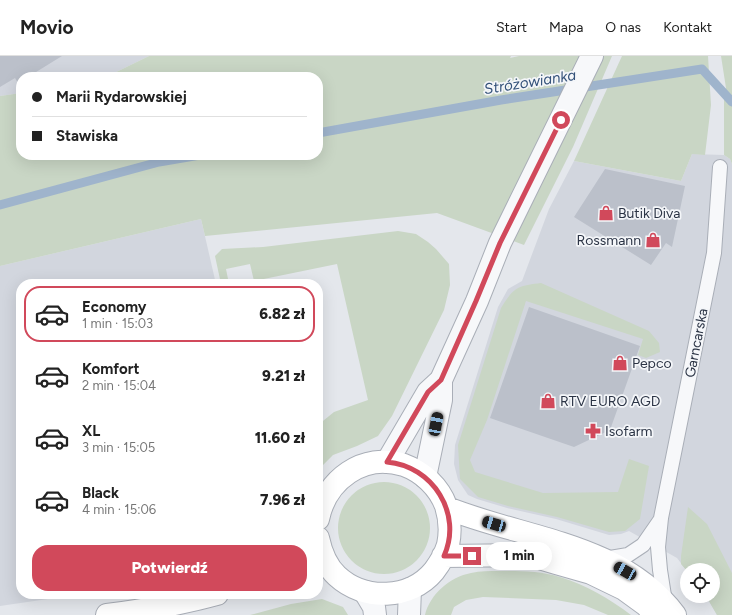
<!DOCTYPE html>
<html lang="pl">
<meta charset="utf-8">
<style>
body{margin:0;font-family:Figtree,sans-serif;background:#f2f2f2;color:#222;height:100vh;display:flex;flex-direction:column;font-size:15px;white-space:nowrap}
*{box-sizing:border-box;margin:0}
p{font-size:13px;color:#767676}
.icon{flex:none;width:22px;height:22px;fill:none;stroke:currentColor;stroke-width:2;stroke-linecap:round;stroke-linejoin:round}
.map{position:relative;flex:1;overflow:hidden}
.details{position:absolute;left:16px;top:223px;width:307px;height:320px;display:flex;flex-direction:column;background:#fff;border-radius:16px;box-shadow:0 4px 16px #0002}
.details>*{flex:none}
.banner{position:absolute;left:16px;top:16px;width:307px;height:88px;border-radius:16px;box-shadow:0 4px 16px #0002;display:grid;align-content:center;height:88px;padding:0 16px;background:#fff}
.tools{position:absolute;left:680px;top:507px;display:grid;gap:8px}
.tools a{display:grid;place-items:center;width:40px;height:40px;border-radius:50%;background:#fff;box-shadow:0 4px 16px #0002;font-size:20px}
.end{position:absolute;width:18px;height:18px;margin:-9px;border:5px solid #d1495b;background:#fff;box-shadow:0 0 0 2px #fff}
.from{border-radius:50%}
.bubble{position:absolute;height:28px;border-radius:14px;background:#fff;box-shadow:0 4px 16px #0002;font-size:13px;font-weight:800;line-height:28px;text-align:center}
.car{position:absolute;width:12px;height:24px;margin:-12px -6px;border-radius:5px;box-shadow:0 0 3px 1px #0007;background:linear-gradient(#222 24%,#8ab4d8 0 40%,#222 0 76%,#8ab4d8 0 86%,#222 0)}
.banner b{display:flex;align-items:center;gap:14px;height:38px;font-size:15px}
.banner b+b{border-top:1px solid #e0e0e0}
.banner i{width:10px;height:10px;background:#222}
ul{padding:7px 0 0;list-style:none}
li{display:flex;align-items:center;gap:12px;height:56px;margin:0 8px 6px;padding:0 8px;border:2px solid transparent;border-radius:16px}
li div{flex:1}
li b{display:block;font-size:15px}
li em{font-style:normal;font-weight:800}
li.selected{border-color:#d1495b}
li>.icon{width:36px;height:36px;stroke-width:1.5}
.primary-button{display:flex;gap:8px;margin-top:auto;padding:8px 16px}
.primary-button a{flex:1;height:46px;border-radius:16px;background:#d1495b;color:#fff;font-size:16px;font-weight:800;line-height:46px;text-align:center}
header{display:flex;align-items:center;gap:24px;box-sizing:border-box;height:56px;padding:0 20px;background:#fff;border-bottom:1px solid #e0e0e0}
header strong{font-size:19px}
nav{display:flex;gap:22px;margin-inline-start:auto;font-size:14px}
.map>svg:first-child{display:block}
.built{fill:#d2d6de}
.green{fill:#c9d6c5}
.lines{fill:none;stroke-linecap:round;stroke-linejoin:round}
.stream{stroke:#9fb4cc;stroke-width:9}
.building{fill:#bbc0ca}
.service-casing{stroke:#a9aeb7;stroke-width:16}
.tertiary-casing{stroke:#a9aeb7;stroke-width:24}
.secondary-casing{stroke:#a9aeb7;stroke-width:24}
.service{stroke:#f7f8fa;stroke-width:14}
.tertiary{stroke:#f7f8fa;stroke-width:22}
.secondary{stroke:#fff;stroke-width:22}
.route{stroke:#d1495b;stroke-width:5}
.labels{text-anchor:middle;stroke-width:3.5;stroke-linejoin:round;paint-order:stroke}
.poi-label{font-size:14px;fill:#2b3445;stroke:#f4f6f9;text-anchor:start}
.street-label{font-size:14px;fill:#2b3445;stroke:#f4f6f9}
.water-label{font-size:15px;font-style:italic;fill:#34527a;stroke:#f4f6f9}
</style>
<header>
<strong>Movio</strong>
<nav><a>Start</a><a>Mapa</a><a>O nas</a><a>Kontakt</a></nav>
</header>
<div class="map">
<svg width="732" height="559" viewBox="0 0 732 559">
<rect width="100%" height="100%" fill="#e4e7ec"/>
<!-- built -->
<path class="built" d="M 0,0 L 149,0 L 106,21 L 21,21 L 21,37 L 0,40 Z
M 692,98 L 724,99 L 730,103 L 732,108 L 732,559 L 717,559 L 706,540 L 713,540 L 713,514 L 687,514 L 687,515 L 677,502 L 629,475 L 621,478 L 609,479 L 556,463 L 507,452 L 477,443 L 468,439 L 458,424 L 454,408 L 455,389 L 498,251 L 508,233 L 522,225 L 549,153 L 574,105 L 681,125 Z
M 201,163 L 216,228 L 21,228 L 21,538 L 82,538 L 0,550 L 0,210 Z"/>
<!-- green -->
<path class="green" d="M 149,0 L 511,0 L 510,2 L 519,0 L 612,0 L 573,91 L 524,189 L 437,157 L 205,180 L 201,163 L 0,210 L 0,40 L 21,37 L 21,99 L 318,99 L 318,21 L 106,21 Z
M 622,0 L 708,0 L 711,49 L 705,99 L 692,98 L 681,125 L 574,105 Z
M 721,0 L 732,0 L 732,108 L 730,103 L 724,99 L 724,43 L 726,32 Z
M 398,175 L 416,178 L 428,186 L 436,193 L 449,208 L 450,229 L 444,254 L 392,360 L 378,380 L 357,390 L 333,399 L 318,414 L 318,369 L 334,356 L 368,344 L 337,208 L 254,225 L 250,208 L 226,213 L 229,228 L 221,228 L 215,200 L 222,193 L 263,191 Z
M 541,227 L 649,275 L 659,287 L 660,296 L 646,302 L 638,299 L 643,283 L 526,245 L 487,364 L 470,404 L 475,416 L 543,437 L 618,436 L 629,403 L 649,410 L 640,463 L 625,475 L 609,476 L 557,461 L 508,450 L 478,441 L 460,423 L 458,389 L 501,252 C 514,231 517,230 541,227 Z
M338 472a46 46 0 1 1 92 0a46 46 0 1 1-92 0Z
M 688,451 L 707,468 L 732,517 L 732,559 L 717,559 L 706,540 L 713,540 L 713,514 L 687,514 L 687,515 L 681,508 L 681,500 Z
M 499,515 C 519,515 541,515 560,521 C 586,529 610,543 631,559 L 608,559 L 584,549 L 556,544 L 483,541 L 466,544 L 454,551 L 451,559 L 425,559 C 430,538 450,521 471,517 C 480,515 490,515 499,515 Z
M 322,543 L 343,551 L 348,559 L 250,559 L 291,548 Z"/>
<g class="lines">
<!-- stream -->
<path class="stream" d="M 318,77 L 501,44 L 702,13 L 732,46
M 0,149 L 159,106 L 200,99"/>
</g>
<!-- building -->
<path class="building" d="M 0,0 L 62,0 L 28,21 L 21,21 L 21,25 L 18,27 L 15,22 L 0,31 Z
M 605,113 L 685,130 L 672,191 L 666,187 L 651,209 L 574,161 Z
M 529,251 L 640,290 L 610,374 L 574,391 L 490,362 Z"/>
<g class="lines">
<defs>
<path id="service" d="M 604,503 L 628,499 L 643,489 L 661,463
M 665,546 L 660,514 L 658,491 L 661,462 L 714,197 L 720,111"/>
<path id="tertiary" d="M 387,406 L 428,336 L 441,324 L 477,245 L 500,187 L 592,0
M 425,421 L 441,344 L 441,324
M 365,536 L 374,551 L 375,559
M 409,559 L 410,533"/>
<path id="secondary" d="M 447,452 C 524,483 621,487 675,559
M 318,463 C 326,424 363,396 404,409 C 423,416 439,431 446,450 C 450,463 451,475 448,489 C 445,499 440,507 434,515 C 410,544 364,545 337,520 C 326,510 321,496 318,482
M 443,500 L 529,499 L 556,507 L 591,517 L 624,533 L 646,549 L 655,559
M 107,559 C 145,554 181,548 217,538"/>
</defs>
<!-- service casing -->
<use href="#service" class="service-casing"/>
<!-- tertiary casing -->
<use href="#tertiary" class="tertiary-casing"/>
<!-- secondary casing -->
<use href="#secondary" class="secondary-casing"/>
<!-- service -->
<use href="#service" class="service"/>
<!-- tertiary -->
<use href="#tertiary" class="tertiary"/>
<!-- secondary -->
<use href="#secondary" class="secondary"/>
</g>
<g class="lines">
<!-- route -->
<path class="route" d="M 472,500 L 444,500 C 463,458 433,410 387,406 L 428,336 L 441,324 L 476,245 L 500,187 L 561,64"/>
</g>
<!-- icons -->
<defs>
<symbol id="shop-bare" viewBox="-9 -9 18 18"><path d="M-5-2.5h2.3a2.7 3.5 0 0 1 5.4 0H5L5.5 6h-11ZM-1.5-2.5h3a1.5 2.3 0 0 0-3 0Z" fill="#d1495b" stroke="#f4f6f9" stroke-width="2.5" paint-order="stroke"/></symbol>
<symbol id="pharmacy-bare" viewBox="-9 -9 18 18"><path d="M-2-6h4v4h4v4h-4v4h-4v-4h-4v-4h4Z" fill="#d1495b" stroke="#f4f6f9" stroke-width="2.5" paint-order="stroke"/></symbol>
</defs>
<g fill-rule="evenodd">
<use href="#shop-bare" x="595" y="146" width="22" height="22"/>
<use href="#shop-bare" x="642" y="173" width="22" height="22"/>
<use href="#shop-bare" x="609" y="296" width="22" height="22"/>
<use href="#shop-bare" x="537" y="334" width="22" height="22"/>
<use href="#pharmacy-bare" x="582" y="364" width="22" height="22"/>
</g>
<g class="labels">
<!-- poi labels -->
<g class="poi-label">
<text x="618" y="162">Butik Diva</text>
<text x="641" y="189" text-anchor="end">Rossmann</text>
<text x="632" y="312">Pepco</text>
<text x="560" y="350">RTV EURO AGD</text>
<text x="605" y="380">Isofarm</text>
</g>
<!-- street labels -->
<g class="street-label">
<text transform="translate(696 287) rotate(-79)" y="5">Garncarska</text>
</g>
<!-- water labels -->
<g class="water-label">
<text transform="translate(530 26) rotate(-9)" y="5">Stróżowianka</text>
</g>
</g>
</svg>
<div class="tools">
<a><svg class="icon" aria-label="locate" viewBox="0 0 24 24"><circle cx="12" cy="12" r="6"/><path d="M12 2v4M12 18v4M2 12h4M18 12h4"/></svg></a>
</div>
<i class="end from" style="left:561px;top:64px"></i>
<i class="end" style="left:472px;top:500px"></i>
<div class="bubble" style="left:486px;top:486px;width:66px">1 min</div>
<i class="car" style="left:436px;top:368px;rotate:11deg"></i>
<i class="car" style="left:494px;top:468px;rotate:286deg"></i>
<i class="car" style="left:625px;top:515px;rotate:299deg"></i>
<div class="banner">
<b><i class="from"></i>Marii Rydarowskiej</b>
<b><i></i>Stawiska</b>
</div>
<section class="details">
<ul>
<li class="selected"><svg class="icon" aria-label="car" viewBox="0 0 24 24"><path d="M5 17H2v-5l4-1 3-4h7l3 4 3 1v5h-3M9 17h6M6 11h13"/><circle cx="7" cy="17" r="2"/><circle cx="17" cy="17" r="2"/></svg><div><b>Economy</b><p>1 min · 15:03</p></div><em>6.82 zł</em></li>
<li><svg class="icon" aria-label="car" viewBox="0 0 24 24"><path d="M5 17H2v-5l4-1 3-4h7l3 4 3 1v5h-3M9 17h6M6 11h13"/><circle cx="7" cy="17" r="2"/><circle cx="17" cy="17" r="2"/></svg><div><b>Komfort</b><p>2 min · 15:04</p></div><em>9.21 zł</em></li>
<li><svg class="icon" aria-label="car" viewBox="0 0 24 24"><path d="M5 17H2v-5l4-1 3-4h7l3 4 3 1v5h-3M9 17h6M6 11h13"/><circle cx="7" cy="17" r="2"/><circle cx="17" cy="17" r="2"/></svg><div><b>XL</b><p>3 min · 15:05</p></div><em>11.60 zł</em></li>
<li><svg class="icon" aria-label="car" viewBox="0 0 24 24"><path d="M5 17H2v-5l4-1 3-4h7l3 4 3 1v5h-3M9 17h6M6 11h13"/><circle cx="7" cy="17" r="2"/><circle cx="17" cy="17" r="2"/></svg><div><b>Black</b><p>4 min · 15:06</p></div><em>7.96 zł</em></li>
</ul>
<div class="primary-button"><a>Potwierdź</a></div>
</section>
</div>
